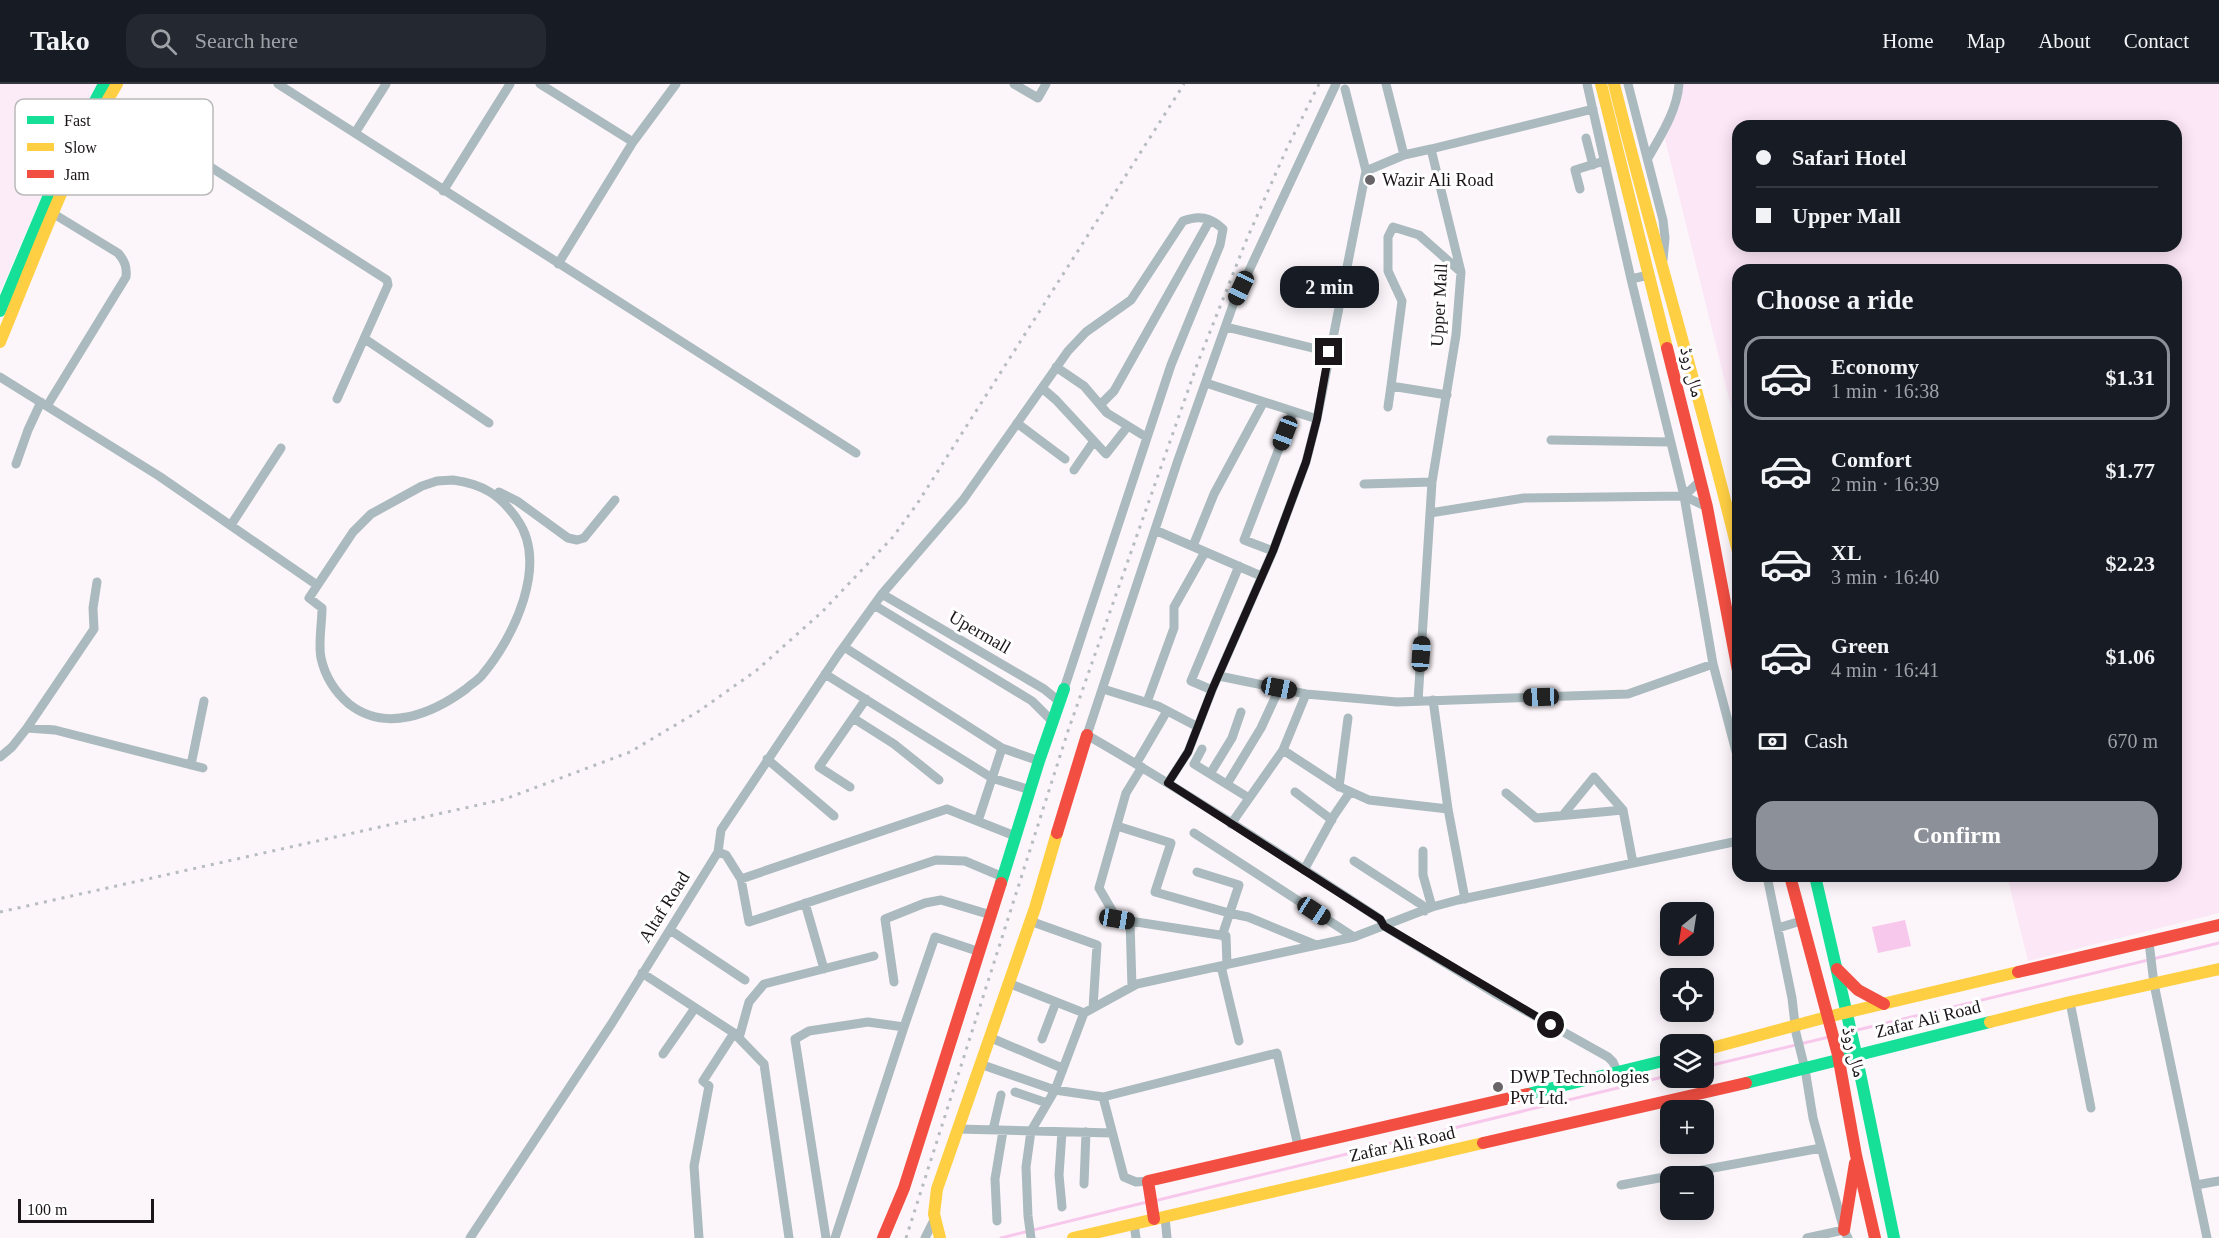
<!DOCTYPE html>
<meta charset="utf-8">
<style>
body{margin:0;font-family:"Times New Roman","Noto Naskh Arabic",serif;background:#242831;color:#f1f3f6;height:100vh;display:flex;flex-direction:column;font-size:22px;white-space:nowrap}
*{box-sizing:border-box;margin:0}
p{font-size:20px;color:#9ea1a6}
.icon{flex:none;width:33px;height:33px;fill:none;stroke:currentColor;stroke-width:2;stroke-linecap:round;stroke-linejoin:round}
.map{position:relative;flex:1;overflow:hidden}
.details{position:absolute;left:1732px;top:180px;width:450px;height:618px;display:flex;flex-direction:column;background:#171b24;border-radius:18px;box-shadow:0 3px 15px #0003}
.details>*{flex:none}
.banner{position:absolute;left:1732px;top:36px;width:450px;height:132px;border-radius:18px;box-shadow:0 3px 15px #0003;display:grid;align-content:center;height:132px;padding:0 24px;background:#171b24}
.needle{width:39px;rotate:210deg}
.fabs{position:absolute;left:1660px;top:818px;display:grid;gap:12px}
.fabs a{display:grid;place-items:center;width:54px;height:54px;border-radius:12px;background:#171b24;box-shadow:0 3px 15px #0003;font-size:30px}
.scale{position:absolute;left:18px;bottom:15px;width:136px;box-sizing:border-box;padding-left:6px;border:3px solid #1a1519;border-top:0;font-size:16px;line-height:21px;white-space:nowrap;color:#1a1519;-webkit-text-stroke:4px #fff;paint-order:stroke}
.end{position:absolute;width:27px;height:27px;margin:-14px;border:8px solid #1a1519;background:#fff;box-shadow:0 0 0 3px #fff}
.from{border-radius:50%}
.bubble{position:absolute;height:42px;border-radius:18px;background:#171b24;box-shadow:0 3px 15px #0003;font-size:20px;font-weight:600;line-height:42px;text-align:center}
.car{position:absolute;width:18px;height:36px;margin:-18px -9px;border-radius:8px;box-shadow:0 0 4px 2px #0007;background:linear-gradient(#222 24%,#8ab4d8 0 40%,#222 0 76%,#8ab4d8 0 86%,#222 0)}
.banner b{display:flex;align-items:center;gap:21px;height:57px;font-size:22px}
.banner b+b{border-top:2px solid #363941}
.banner i{width:15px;height:15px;background:#f1f3f6}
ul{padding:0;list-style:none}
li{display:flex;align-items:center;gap:18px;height:84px;margin:0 12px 9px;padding:0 12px;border:3px solid transparent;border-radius:18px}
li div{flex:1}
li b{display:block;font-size:22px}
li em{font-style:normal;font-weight:600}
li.selected{border-color:#8c9099}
li>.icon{width:54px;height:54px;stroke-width:1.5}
h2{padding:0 24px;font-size:27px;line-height:72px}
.pay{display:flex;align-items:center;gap:15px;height:66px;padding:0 24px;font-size:22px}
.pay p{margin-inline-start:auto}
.action{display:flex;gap:12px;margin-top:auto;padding:12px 24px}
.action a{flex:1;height:69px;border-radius:18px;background:#8c9099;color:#fff;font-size:24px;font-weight:600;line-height:69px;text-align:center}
header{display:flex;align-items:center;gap:36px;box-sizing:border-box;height:84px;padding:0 30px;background:#171b24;border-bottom:2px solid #363941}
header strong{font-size:28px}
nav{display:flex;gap:33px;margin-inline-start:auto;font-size:21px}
.search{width:420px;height:54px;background:#242831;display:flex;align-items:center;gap:15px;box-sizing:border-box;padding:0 21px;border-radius:18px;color:#9ea1a6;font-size:22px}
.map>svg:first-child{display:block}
.built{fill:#fbecf7}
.green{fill:#fce7f6;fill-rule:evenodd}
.water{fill:#f8c8ec}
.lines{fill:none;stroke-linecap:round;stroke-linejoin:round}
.stream{stroke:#f8c8ec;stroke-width:3}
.street{stroke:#aababe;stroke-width:9}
.fast{stroke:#16e098;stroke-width:12}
.slow{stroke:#ffcf43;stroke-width:12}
.jam{stroke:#f24e42;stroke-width:12}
.rail{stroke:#b6bcbf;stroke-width:3;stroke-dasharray:3 6;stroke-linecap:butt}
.route{stroke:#1a1519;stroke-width:8}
.poi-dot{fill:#696468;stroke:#fff;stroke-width:2}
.labels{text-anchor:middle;stroke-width:6;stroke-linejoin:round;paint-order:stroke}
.poi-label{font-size:18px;fill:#1a1519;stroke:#fff;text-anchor:start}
.street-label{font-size:18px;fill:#1a1519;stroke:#fff}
.key{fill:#fff;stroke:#bab9ba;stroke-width:1.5}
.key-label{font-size:16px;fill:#1a1519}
</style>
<header>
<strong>Tako</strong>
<div class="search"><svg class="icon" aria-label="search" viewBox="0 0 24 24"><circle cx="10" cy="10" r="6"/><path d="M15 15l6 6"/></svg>Search here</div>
<nav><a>Home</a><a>Map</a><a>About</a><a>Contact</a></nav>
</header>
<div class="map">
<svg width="2219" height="1154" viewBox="0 0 2219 1154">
<rect width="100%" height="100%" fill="#fcf6fa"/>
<!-- built -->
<path class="built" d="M 0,0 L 98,0 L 38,120 L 0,208 Z"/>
<!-- green -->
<path class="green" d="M 1684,0 L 2219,0 L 2219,829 L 2028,877 L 2007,792 L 2176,792 L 2176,186 L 1738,186 L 1738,351 L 1661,39 ZM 1738,42 L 2176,42 L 2176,162 L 1738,162 Z"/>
<!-- water -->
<path class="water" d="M 1905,836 L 1911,862 L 1878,869 L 1872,843 Z"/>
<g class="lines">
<!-- stream -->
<path class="stream" d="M 1853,947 L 2219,859
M 1704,983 L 1829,953
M 1154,1117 L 1671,991
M 1001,1154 L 1147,1118"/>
<!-- street -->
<path class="street" d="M 278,0 L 856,369
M 540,0 L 633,58
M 1014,0 L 1038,14 L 1046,0
M 1336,0 L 1233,221 L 1178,376 L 1087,651 C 1187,709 1284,772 1380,835 L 1384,842 L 1494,909 L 1608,973 L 1613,978 L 1618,989
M 1386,0 L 1404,71
M 1587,0 L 1631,195 L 1649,191
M 1628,0 L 1663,136 L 1665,154 L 1663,176
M 1345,5 L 1366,87
M 106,16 L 387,196 L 388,201 L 337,315
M 355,49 L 386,0
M 1586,54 L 1593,81
M 1431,65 L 1593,25
M 1648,74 C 1661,51 1677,27 1679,0
M 1580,105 L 1575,86 L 1604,77
M 443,107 L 510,0
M 558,180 L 633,58 L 676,0
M 1631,195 L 1684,412 L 1713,580 L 1738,675
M 1226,243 L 1329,268
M 365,255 L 489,339
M 1056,283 L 1084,302 L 1107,329 L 1146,353
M 0,293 L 159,392 L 317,501
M 1206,299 L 1317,335
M 1042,304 L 1056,316 L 1106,370 L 1128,342
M 1447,311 L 1391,302 L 1402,217 L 1388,187 L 1388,153 L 1393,143 L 1419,151 L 1461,188
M 1101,320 L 1114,307 L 1210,136
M 47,322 L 126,193 C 127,183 125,177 118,169 L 49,127
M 1388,323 L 1391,302
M 1017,339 L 1065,375
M 1551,356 L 1670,358
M 16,380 L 28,346 L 41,318
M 1074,386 L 1094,357
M 453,396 C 483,400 500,411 517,435 C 549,480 514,553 483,590 C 479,596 471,600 466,605 C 432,630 386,649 349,620 C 335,608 325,592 321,574 C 318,559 322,540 322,524 L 309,514 L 353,448 L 371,430 L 422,402 L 437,397 Z
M 1364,400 L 1432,398
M 499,408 L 517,417 L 568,454 L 577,456 L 584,454 L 615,416
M 1684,412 L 1700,397
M 1430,429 L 1524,414 L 1684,412 L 1707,423
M 231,441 L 281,364
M 1155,446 L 1261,492
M 1193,462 L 1214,410 L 1263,319
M 1273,467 L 1244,456 L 1293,328
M 882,510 L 1044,605 L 1060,618
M 874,521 L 1032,617 L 1053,638
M 844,563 L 1002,664 L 1039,677
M 825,590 L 992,694 L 1030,706
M 1219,592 L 1306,610 L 1397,618 L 1628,610 L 1713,580
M 1103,605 L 1158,622 L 1198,643
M 1212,606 L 1191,597 L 1239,482
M 1433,616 L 1448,725 L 1465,815
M 1147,618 L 1174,544 L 1174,523 L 1205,468
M 853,634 L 894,660 L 939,696
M 27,644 L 94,545 L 93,524 L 97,498
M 1202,665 L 1194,680 L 1249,714
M 1283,666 L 1338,702 L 1369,716 L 1448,725
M 0,673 L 12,663 L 27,644 L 55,646 L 203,684
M 767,675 L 834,732
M 1136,680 L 1167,627
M 191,681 L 204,617
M 1142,683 L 1126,709 L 1099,804 L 1117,835 L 1226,852 L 1227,881
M 1210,690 L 1232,654 L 1241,628
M 1168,699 L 1188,668 L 1212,606 L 1273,467 L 1306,378 L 1317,335 L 1366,87 L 1404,71 L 1431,65 L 1461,188 L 1456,251 L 1432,398 L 1418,617
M 1227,700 L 1261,644 L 1279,605
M 850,703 L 819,683 L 866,615
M 1339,703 L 1348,634
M 1295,708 L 1332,736
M 1506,709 L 1536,734 L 1623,726
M 1563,731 L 1594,693 L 1623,726 L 1633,779
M 978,737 L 1002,664
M 1231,740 L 1283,666 L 1306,610
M 1117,742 L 1171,759 L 1155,808 L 1229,829 L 1248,833 L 1316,861
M 1194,749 L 1354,853
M 1423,767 L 1423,791 L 1432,823
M 718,768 L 726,771 L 741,795 L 947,725 L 1015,752
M 1354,777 L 1422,821 L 1425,827
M 1304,786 L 1333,733 L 1350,708
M 1197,788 L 1239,801 L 1222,852
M 1767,792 L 1792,914 L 1796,949 L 1805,985 L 1813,1034 L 1844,1146 L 1848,1154
M 741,795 L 749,838 L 936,776 L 965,777 L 1003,793
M 805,819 L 824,885
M 1030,837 L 1097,861 L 1093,924
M 1130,837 L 1132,903
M 1778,844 L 1801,837
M 670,846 L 745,896
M 2149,858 L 2154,900 L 2207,1154
M 1221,882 L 1239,957
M 642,889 L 734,949 L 703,997 L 709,1002 L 694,1082 L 699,1154
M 894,898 L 885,835 L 925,819 L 941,816 L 991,831
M 1008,899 L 1084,929
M 2070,918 L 2091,1024
M 904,943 L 935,853 L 980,868
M 734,949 L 764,980 L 789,1154
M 989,953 L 1062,984
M 739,954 L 749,918 L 764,900 L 874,872
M 1042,955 L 1056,918
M 663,970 L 695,924
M 980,980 L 1055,1006 L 1103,1013 L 1124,1093 L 1136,1098 L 1148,1097
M 1015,1008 L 1047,1019
M 1103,1013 L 1277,969 L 1298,1062
M 957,1045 L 1112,1049
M 993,1046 L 1001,1011
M 1062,1048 L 1059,1091 L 1062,1123
M 1084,1100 L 1086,1048
M 1621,1101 L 1821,1064
M 2196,1101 L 2219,1097
M 1165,1133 L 1167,1154
M 997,1137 L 995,1095 L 1003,1047
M 1134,1140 L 1136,1154
M 470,1154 L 612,939 L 718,768 L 721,746 L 838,571 L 882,510 L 963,416 L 1068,267 L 1086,248 L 1131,216 L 1183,137 C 1199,131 1210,133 1223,145 L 1220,161 L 1171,281 L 1064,605
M 826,1154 L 795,955 L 809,947 L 868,938 L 904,943 L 835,1154
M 925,1154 L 934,1136
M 1031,1154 L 1028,1132 L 1026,1083 L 1031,1047 L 1055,1006 L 1084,929 L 1137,900 L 1354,853 L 1432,823 L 1458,816 L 1738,757
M 1807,1154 L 1844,1146"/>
<!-- fast -->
<path class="fast" d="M 0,227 L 63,78 L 104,0
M 1815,792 L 1855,965 L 1894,1154
M 1001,799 L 1039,677 L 1064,605
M 1746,999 L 1990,938
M 1528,1010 L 1671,975"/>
<!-- slow -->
<path class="slow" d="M 1601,0 L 1667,264
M 1614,0 C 1653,157 1700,311 1738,468
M 0,258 C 36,171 68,81 117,0
M 1990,938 L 2070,918 L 2219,885
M 1704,966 L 1827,933 L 2018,888
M 940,1154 L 934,1130 L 937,1105 L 1035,824 L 1057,749
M 1073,1154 L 1483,1059"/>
<!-- jam -->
<path class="jam" d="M 1667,264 L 1707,423 L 1738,587
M 1057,749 L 1087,651
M 1790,792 L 1838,971 L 1856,1071 L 1875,1154
M 1837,885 L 1858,906 L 1884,920
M 2018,888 L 2219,841
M 1483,1059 L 1746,999
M 1154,1135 L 1148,1097 L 1528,1010
M 1844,1146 L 1855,1079
M 883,1154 L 904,1104 L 1001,799"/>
<!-- rail -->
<path class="rail" d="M 0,828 L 505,715 L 630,668 L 699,627 L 757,586 L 822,528 L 893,453 L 917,420 L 1184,0
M 906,1154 L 1068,647 L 1198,278 L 1246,157 L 1287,64 L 1319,0"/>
</g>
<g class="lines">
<!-- route -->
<path class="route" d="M 1329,268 L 1317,335 L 1306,378 L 1273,467 L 1212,606 L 1188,668 L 1168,699 L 1380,835 L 1384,842 L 1551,941"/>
</g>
<!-- markers -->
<g class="poi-dot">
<circle cx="1370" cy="96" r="6"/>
<circle cx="1498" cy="1003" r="6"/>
</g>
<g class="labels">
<!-- poi labels -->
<g class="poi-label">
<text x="1382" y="102">Wazir Ali Road</text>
<text x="1510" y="999">DWP Technologies<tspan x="1510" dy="21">Pvt Ltd.</tspan></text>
</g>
<!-- street labels -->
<g class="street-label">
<text transform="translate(1439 221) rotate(-87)" y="6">Upper Mall</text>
<text transform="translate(1692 288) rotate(76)" y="6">مال روڈ</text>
<text transform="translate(980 548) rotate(30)" y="6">Upermall</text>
<text transform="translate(664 823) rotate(-58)" y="6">Altaf Road</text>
<text transform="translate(1928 935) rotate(-14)" y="6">Zafar Ali Road</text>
<text transform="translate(1854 968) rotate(76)" y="6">مال روڈ</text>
<text transform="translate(1402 1060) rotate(-13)" y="6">Zafar Ali Road</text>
</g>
</g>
<!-- legend -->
<rect x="15" y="15" width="198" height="96" rx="9" class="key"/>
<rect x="27" y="32" width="27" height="8" fill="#16e098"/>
<rect x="27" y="59" width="27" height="8" fill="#ffcf43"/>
<rect x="27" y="86" width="27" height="8" fill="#f24e42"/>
<g class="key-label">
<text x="64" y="42">Fast</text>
<text x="64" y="69">Slow</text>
<text x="64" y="96">Jam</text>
</g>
</svg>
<div class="fabs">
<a><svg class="needle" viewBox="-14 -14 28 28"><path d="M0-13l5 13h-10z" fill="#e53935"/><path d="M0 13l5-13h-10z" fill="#9ea1a6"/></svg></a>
<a><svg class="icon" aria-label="locate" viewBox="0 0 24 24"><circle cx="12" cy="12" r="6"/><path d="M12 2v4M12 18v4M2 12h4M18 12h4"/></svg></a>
<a><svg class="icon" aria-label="layers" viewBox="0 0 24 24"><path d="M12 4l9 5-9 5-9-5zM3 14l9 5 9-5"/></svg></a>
<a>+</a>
<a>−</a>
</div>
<div class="scale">100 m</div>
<i class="end from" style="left:1551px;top:941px"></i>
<i class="end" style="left:1329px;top:268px"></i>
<div class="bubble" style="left:1280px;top:182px;width:99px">2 min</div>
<i class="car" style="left:1241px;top:204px;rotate:205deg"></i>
<i class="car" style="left:1285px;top:349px;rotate:201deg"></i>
<i class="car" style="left:1421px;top:570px;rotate:4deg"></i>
<i class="car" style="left:1279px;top:604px;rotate:101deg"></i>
<i class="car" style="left:1541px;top:613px;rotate:268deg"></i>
<i class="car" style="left:1314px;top:827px;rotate:123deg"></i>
<i class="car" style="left:1117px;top:835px;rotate:99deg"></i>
<div class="banner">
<b><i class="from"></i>Safari Hotel</b>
<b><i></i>Upper Mall</b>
</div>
<section class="details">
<h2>Choose a ride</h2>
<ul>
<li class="selected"><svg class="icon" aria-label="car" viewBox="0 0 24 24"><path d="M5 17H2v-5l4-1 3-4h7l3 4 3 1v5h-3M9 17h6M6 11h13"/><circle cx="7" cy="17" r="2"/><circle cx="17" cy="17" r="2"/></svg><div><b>Economy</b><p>1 min · 16:38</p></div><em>$1.31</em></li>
<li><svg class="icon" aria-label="car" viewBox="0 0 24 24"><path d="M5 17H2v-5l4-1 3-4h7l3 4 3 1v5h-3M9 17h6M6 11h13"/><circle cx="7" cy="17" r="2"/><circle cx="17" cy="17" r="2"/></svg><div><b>Comfort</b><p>2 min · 16:39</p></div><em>$1.77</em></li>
<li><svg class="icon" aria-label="car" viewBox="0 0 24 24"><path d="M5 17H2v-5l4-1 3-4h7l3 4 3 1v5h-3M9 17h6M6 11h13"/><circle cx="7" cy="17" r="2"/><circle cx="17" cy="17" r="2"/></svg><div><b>XL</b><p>3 min · 16:40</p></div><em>$2.23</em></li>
<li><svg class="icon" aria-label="car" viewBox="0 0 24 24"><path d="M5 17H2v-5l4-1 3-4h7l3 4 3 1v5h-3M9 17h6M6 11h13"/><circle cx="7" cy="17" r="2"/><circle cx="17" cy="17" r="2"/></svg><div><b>Green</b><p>4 min · 16:41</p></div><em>$1.06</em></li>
</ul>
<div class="pay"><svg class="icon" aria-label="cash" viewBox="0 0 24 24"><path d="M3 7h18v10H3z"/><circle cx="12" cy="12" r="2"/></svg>Cash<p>670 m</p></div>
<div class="action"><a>Confirm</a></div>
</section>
</div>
